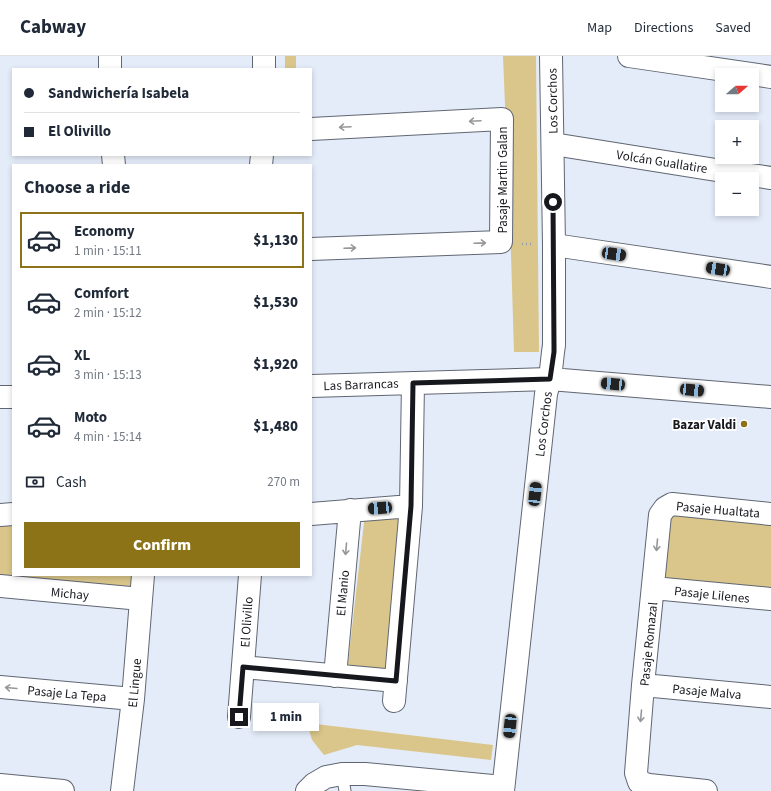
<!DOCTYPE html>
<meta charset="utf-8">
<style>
body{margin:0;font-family:"Source Sans 3",sans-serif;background:#f2f2f3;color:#1f2937;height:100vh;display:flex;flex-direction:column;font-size:15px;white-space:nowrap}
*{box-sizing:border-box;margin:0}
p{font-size:13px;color:#747a83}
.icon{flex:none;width:22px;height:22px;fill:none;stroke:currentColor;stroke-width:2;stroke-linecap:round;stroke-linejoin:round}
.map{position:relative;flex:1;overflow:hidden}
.panel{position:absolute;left:12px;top:108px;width:300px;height:412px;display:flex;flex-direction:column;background:#fff;border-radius:0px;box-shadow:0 2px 6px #0003}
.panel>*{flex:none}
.hud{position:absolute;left:12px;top:12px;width:300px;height:88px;border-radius:0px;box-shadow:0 2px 6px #0003;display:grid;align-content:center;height:88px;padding:0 12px;background:#fff}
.needle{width:26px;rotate:70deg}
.tools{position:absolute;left:715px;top:12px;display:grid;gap:8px}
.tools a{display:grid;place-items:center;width:44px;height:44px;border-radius:0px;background:#fff;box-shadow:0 2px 6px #0003;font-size:20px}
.end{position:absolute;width:18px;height:18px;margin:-9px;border:5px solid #16181d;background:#fff;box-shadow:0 0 0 2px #fff}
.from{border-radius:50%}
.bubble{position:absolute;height:28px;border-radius:0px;background:#fff;box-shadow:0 2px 6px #0003;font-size:13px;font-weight:800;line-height:28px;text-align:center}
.car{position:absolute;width:12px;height:24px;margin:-12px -6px;border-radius:5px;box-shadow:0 0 3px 1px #0007;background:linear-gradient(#222 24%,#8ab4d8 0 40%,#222 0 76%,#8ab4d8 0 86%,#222 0)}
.hud b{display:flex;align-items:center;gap:14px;height:38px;font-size:15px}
.hud b+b{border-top:1px solid #e0e1e3}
.hud i{width:10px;height:10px;background:#1f2937}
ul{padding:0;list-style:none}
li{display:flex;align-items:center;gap:12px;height:56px;margin:0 8px 6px;padding:0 4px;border:2px solid transparent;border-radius:0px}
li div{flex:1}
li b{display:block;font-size:15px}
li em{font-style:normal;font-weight:800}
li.on{border-color:#8d7317}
li>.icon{width:36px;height:36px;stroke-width:1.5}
h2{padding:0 12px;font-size:18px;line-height:48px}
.pay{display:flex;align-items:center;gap:10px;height:44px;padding:0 12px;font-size:15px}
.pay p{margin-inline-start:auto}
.primary-button{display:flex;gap:8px;margin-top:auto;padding:8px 12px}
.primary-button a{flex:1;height:46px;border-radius:0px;background:#8d7317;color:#fff;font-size:16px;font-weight:800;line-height:46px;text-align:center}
header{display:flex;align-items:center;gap:24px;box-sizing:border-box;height:56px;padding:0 20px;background:#fff;border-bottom:1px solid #e0e1e3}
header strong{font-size:19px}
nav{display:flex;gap:22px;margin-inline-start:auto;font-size:14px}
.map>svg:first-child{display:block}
.green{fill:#dac68b}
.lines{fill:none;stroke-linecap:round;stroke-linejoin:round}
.lane-casing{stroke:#606672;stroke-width:13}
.street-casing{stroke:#606672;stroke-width:24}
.secondary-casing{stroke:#606672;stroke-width:24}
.path{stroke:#979da8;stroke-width:2.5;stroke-dasharray:1 3;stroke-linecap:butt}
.lane{stroke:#fff;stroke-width:11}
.street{stroke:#fff;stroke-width:22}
.secondary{stroke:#fff;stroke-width:22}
.oneway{stroke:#969799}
.route{stroke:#16181d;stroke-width:5}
.poi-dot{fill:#8d7317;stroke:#fff;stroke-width:1.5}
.labels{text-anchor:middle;stroke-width:3.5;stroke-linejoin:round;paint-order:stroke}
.street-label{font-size:13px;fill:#16181d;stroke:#fff}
.poi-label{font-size:13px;font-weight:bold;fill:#16181d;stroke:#fff;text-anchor:end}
</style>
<header>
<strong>Cabway</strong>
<nav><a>Map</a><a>Directions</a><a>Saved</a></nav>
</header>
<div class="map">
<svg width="771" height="735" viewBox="0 0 771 735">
<rect width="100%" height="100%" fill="#e4ecfa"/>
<!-- green -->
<path class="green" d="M 285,0 L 296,0 L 296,13 L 285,13 Z
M 503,0 L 536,0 L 539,296 L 514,296 L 511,199 Z
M 408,454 L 391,621 L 347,616 L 365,458 Z
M 667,456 L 771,467 L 771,536 L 660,526 Z
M 13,464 L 13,519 L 134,519 L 132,535 L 0,521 L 0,465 Z
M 307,667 L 493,689 L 491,704 L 357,689 L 324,699 L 312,684 Z"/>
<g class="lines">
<defs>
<path id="lane" d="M 342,718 L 345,735"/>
<path id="street" d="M 110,0 L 110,13
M 629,0 L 771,21
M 264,13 L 264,0
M 311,73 L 502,63 L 501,186 L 311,193
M 553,88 L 716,114 L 771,122
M 113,99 L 114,109
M 261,109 L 262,99
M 554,189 L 771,221
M 311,330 L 550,323 L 546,338 L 503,735
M 0,341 L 13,341
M 311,458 L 411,450
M 0,459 L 13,458
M 0,530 L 141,543
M 653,532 L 771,543
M 243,611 L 396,625
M 335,620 L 350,454
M 643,629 L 771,641
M 0,631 L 133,643
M 394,645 L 411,450 L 413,327
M 239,661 L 250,519
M 0,729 L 63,735
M 122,735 L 133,643 L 143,519
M 307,735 L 314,728 L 326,721 L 342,718 L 365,718 L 503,731
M 706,735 L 649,729 L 639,726 L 636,717 L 643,629 L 660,459 L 665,452 L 672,448 L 771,458"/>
<path id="secondary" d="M 551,0 L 554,189 L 554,289 L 553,296 L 550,323 L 771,341"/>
</defs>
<!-- lane casing -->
<use href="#lane" class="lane-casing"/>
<!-- street casing -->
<use href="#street" class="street-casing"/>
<!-- secondary casing -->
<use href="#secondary" class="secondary-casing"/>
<!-- path -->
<path class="path" d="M 522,188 L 533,188"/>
<!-- lane -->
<use href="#lane" class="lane"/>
<!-- street -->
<use href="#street" class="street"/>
<!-- secondary -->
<use href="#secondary" class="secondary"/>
</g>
<!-- one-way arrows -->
<defs><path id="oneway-shaft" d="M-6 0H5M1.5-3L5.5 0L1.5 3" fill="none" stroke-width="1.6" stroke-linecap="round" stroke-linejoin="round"/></defs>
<g class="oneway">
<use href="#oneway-shaft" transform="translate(475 65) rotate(177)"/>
<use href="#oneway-shaft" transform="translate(345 71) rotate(177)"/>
<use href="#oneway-shaft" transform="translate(480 187) rotate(-2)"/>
<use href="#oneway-shaft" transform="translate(350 192) rotate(-2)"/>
<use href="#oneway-shaft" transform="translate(657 489) rotate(95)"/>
<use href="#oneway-shaft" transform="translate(346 493) rotate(95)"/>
<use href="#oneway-shaft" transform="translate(11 632) rotate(-175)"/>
<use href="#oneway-shaft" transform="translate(641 660) rotate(95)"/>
</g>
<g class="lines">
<!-- route -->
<path class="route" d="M 239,661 L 243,611 L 396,625 L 411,450 L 413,327 L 550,323 L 554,296 L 554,289 L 553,146"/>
</g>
<!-- markers -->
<circle class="poi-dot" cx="744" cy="368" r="4"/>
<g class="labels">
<!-- street labels -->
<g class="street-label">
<text transform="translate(552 45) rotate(-91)" y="5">Los Corchos</text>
<text transform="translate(662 105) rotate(9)" y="5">Volcán Guallatire</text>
<text transform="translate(502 124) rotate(-90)" y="5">Pasaje Martin Galan</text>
<text transform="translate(361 328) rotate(-2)" y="5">Las Barrancas</text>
<text transform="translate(543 368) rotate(-83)" y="5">Los Corchos</text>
<text transform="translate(718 453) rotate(5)" y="5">Pasaje Hualtata</text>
<text transform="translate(70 537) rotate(5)" y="5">Michay</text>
<text transform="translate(342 537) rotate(-85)" y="5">El Manio</text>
<text transform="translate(712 538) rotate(6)" y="5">Pasaje Lilenes</text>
<text transform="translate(246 566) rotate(-86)" y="5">El Olivillo</text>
<text transform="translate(648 588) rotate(-84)" y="5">Pasaje Romazal</text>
<text transform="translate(134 627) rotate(-85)" y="5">El Lingue</text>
<text transform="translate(707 635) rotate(5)" y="5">Pasaje Malva</text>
<text transform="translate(67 637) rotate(5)" y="5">Pasaje La Tepa</text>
</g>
<!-- poi labels -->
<g class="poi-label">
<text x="736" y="373">Bazar Valdi</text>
</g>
</g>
</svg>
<div class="tools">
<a><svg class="needle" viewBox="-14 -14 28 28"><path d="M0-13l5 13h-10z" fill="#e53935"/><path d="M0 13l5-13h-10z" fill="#747a83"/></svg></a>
<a>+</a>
<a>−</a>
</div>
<i class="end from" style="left:553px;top:146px"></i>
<i class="end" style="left:239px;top:661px"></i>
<div class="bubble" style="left:253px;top:647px;width:66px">1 min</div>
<i class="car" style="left:614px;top:198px;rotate:98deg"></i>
<i class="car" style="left:718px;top:213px;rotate:279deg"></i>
<i class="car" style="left:613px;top:328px;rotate:275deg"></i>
<i class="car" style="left:692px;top:334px;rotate:95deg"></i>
<i class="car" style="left:535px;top:438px;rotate:6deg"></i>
<i class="car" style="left:380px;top:452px;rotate:266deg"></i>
<i class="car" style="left:510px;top:670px;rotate:186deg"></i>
<div class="hud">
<b><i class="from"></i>Sandwichería Isabela</b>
<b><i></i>El Olivillo</b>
</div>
<section class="panel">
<h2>Choose a ride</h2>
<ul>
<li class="on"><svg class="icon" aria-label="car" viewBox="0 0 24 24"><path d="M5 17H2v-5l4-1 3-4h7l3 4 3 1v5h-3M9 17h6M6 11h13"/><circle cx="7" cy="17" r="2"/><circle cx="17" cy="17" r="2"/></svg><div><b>Economy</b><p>1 min · 15:11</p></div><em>$1,130</em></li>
<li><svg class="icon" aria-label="car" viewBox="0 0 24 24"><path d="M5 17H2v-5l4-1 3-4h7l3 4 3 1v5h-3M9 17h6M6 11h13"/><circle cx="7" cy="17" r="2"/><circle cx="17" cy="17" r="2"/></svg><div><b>Comfort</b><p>2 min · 15:12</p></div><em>$1,530</em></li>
<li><svg class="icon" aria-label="car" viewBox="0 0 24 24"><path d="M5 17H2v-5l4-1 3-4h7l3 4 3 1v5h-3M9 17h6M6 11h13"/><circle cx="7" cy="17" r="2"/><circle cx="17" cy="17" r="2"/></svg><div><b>XL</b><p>3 min · 15:13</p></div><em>$1,920</em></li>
<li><svg class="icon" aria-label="car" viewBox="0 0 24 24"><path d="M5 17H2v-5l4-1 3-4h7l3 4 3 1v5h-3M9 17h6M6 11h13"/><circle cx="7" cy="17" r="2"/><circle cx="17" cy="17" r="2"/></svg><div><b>Moto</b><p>4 min · 15:14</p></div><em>$1,480</em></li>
</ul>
<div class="pay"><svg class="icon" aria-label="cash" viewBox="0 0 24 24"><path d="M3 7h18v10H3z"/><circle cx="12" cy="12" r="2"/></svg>Cash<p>270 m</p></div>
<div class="primary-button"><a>Confirm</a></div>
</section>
</div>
